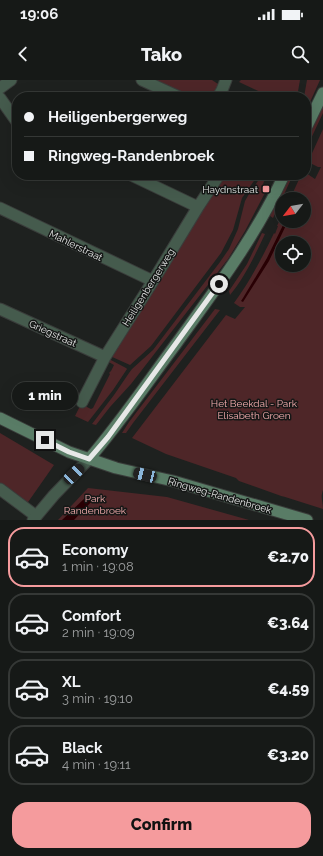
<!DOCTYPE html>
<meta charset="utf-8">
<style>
body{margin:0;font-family:Raleway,sans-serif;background:#1f2220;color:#f1f3f6;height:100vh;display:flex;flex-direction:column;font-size:15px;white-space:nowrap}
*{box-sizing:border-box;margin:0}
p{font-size:13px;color:#9ea0a1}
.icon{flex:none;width:22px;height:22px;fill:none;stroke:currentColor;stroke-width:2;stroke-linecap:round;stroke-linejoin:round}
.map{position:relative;height:440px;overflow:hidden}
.details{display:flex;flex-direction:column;background:#161917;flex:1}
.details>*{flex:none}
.top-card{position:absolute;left:12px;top:12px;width:299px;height:88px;border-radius:16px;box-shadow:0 4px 16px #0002,0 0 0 1px #353836;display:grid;align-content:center;height:88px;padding:0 12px;background:#161917}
.needle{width:26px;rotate:239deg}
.controls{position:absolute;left:275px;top:112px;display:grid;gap:8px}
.controls a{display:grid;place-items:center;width:36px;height:36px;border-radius:50%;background:#161917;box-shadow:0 4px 16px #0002,0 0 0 1px #353836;font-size:20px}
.end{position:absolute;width:18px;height:18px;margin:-9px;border:5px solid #e6e8e7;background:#111;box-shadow:0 0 0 2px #111}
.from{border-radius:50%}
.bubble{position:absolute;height:28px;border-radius:14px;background:#161917;box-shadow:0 4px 16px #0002,0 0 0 1px #353836;font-size:13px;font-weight:800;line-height:28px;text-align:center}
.car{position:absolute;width:12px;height:24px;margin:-12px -6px;border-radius:5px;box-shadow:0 0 3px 1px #0007;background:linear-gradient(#222 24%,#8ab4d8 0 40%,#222 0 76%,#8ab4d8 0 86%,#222 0)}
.top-card b{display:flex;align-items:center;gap:14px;height:38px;font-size:15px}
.top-card b+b{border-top:1px solid #353836}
.top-card i{width:10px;height:10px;background:#f1f3f6}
ul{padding:7px 0 0;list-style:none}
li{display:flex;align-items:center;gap:12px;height:60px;margin:0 8px 6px;padding:0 4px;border:2px solid #353836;border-radius:16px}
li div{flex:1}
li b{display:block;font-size:15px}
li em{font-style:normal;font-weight:800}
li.active{border-color:#f59b9d}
li>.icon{width:36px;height:36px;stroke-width:1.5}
.button{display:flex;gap:8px;margin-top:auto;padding:8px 12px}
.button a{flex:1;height:46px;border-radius:16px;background:#f59b9d;color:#111;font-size:16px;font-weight:800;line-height:46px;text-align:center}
.status{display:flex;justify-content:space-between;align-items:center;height:28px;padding:0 20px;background:#161917;direction:ltr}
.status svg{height:11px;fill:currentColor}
header{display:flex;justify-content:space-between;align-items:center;height:52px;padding:0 12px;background:#161917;font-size:18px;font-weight:800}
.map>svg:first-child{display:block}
.green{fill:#4e2628;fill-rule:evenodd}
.water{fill:#290004}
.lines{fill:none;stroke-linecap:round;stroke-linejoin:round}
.minor-casing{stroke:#3a3d3b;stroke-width:13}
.tertiary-casing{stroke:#3a3d3b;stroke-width:13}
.secondary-casing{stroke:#3a3d3b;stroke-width:13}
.minor{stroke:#455b4d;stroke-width:11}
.tertiary{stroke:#455b4d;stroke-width:11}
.secondary{stroke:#597c66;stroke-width:11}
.route{stroke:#e6e8e7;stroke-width:5}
.poi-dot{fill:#f59b9d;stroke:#151716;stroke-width:1.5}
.labels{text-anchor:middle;stroke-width:3;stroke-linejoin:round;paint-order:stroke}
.poi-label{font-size:10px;fill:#e6e8e7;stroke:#151716;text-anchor:end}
.street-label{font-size:10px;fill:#e6e8e7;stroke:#151716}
.park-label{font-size:10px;fill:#f6aeaf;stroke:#151716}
</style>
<div class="status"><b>19:06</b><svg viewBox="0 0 49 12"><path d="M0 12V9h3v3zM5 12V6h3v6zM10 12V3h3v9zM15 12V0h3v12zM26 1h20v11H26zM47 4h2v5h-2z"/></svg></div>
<header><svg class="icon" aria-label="back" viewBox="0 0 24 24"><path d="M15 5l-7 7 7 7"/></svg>Tako<svg class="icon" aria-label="search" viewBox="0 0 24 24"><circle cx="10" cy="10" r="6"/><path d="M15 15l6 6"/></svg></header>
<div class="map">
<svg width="323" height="440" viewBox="0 0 323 440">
<rect width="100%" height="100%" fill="#1e211f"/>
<!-- green -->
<path class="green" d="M 153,0 L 212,0 L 218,4 L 218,7 L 213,17 L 189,17 Z
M 241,0 L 300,0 L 297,17 L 271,17 L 239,2 Z
M 307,0 L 320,0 L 306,31 L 306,17 L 304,17 Z
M 323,26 L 323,33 L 307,67 L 306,62 Z
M 323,49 L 323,410 C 320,418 323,421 323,429 L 282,416 L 284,417 L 239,401 L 236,398 L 166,374 L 132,358 L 226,235 L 235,239 L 245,227 L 240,227 L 234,223 C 250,201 262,178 274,153 L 275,154 L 278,146 L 277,146 L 282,135 L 282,141 L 304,141 L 304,119 L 290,119 L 301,95 L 306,95 L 306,93 L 315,99 L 321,87 L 318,87 L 308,82 ZM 282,163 L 304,163 L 304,185 L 282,185 Z
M 225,95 L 258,95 L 242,118 L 233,150 L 221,173 L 151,266 L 130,285 L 110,276 Z
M 262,95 L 269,95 L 268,98 L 266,97 L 263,104 L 265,106 L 263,109 L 266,111 L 245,151 L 228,179 L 131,304 L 110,327 L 96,345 L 92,344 L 114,315 L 129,293 L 132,289 L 153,270 L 220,182 L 229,169 L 238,149 L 245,121 L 249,114 Z
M 290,95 L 293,95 L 273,138 L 270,136 Z
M 262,153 L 265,154 C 255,175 245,197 230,215 L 229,211 L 247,184 Z
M 215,229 L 220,230 L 133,343 L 126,353 L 122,353 L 129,342 Z
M 109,279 L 126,288 L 127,289 L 113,310 L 88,342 L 75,336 L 81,324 L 91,329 L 93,328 L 110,294 L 109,293 L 111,291 L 114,285 L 107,281 Z
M 0,353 L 54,385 L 26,425 L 0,405 Z
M 88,408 L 167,417 L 249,440 L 58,440 Z"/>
<!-- water -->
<path class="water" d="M 285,141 L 288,141 L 269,181 L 243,222 L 241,221 L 243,218 L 267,178 Z
M 86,417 L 92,421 L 74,440 L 62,440 Z"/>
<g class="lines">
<defs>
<path id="minor" d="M 142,0 L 179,17
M 0,8 L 11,0
M 218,17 L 222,10 L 226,0
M 0,18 L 17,42
M 131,95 L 198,127
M 0,128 L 153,201
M 0,229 L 105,277
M 82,322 L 105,277 L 153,201 L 198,127 L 219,95
M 0,409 L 36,436"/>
<path id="tertiary" d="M 33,440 L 54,415 L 89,379"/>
<path id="secondary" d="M 306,48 L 323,13
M 0,338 L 69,372 L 116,388 L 173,401 L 307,440
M 89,379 C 120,343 147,303 176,264 C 215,210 256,156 284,95"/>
</defs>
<!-- minor casing -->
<use href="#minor" class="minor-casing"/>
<!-- tertiary casing -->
<use href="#tertiary" class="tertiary-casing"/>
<!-- secondary casing -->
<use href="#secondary" class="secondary-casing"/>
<!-- minor -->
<use href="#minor" class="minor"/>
<!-- tertiary -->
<use href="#tertiary" class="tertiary"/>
<!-- secondary -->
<use href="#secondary" class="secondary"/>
</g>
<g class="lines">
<!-- route -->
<path class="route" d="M 45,360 L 69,372 L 89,379 L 108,357 L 219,204"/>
</g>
<!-- markers -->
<rect class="poi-dot" x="262" y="105" width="8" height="8" rx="2"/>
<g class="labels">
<!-- poi labels -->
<g class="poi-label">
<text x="258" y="113">Haydnstraat</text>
</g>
<!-- street labels -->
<g class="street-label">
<text transform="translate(76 165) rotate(26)" y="4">Mahlerstraat</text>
<text transform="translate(148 207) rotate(-58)" y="4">Heiligenbergerweg</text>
<text transform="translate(53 253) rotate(24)" y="4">Griegstraat</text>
<text transform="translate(220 415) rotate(16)" y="4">Ringweg-Randenbroek</text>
</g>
<!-- park labels -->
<g class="park-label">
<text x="254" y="327">Het Beekdal - Park<tspan x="254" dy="12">Elisabeth Groen</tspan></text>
<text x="95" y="422">Park<tspan x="95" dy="12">Randenbroek</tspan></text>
</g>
</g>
</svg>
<div class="controls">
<a><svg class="needle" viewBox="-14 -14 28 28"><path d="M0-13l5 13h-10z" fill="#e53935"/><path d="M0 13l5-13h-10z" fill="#9ea0a1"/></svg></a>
<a><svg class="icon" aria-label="locate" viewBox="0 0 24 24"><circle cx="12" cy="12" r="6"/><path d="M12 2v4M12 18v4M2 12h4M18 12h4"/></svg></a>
</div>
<i class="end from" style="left:219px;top:204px"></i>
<i class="end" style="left:45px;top:360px"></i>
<div class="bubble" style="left:12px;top:302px;width:66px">1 min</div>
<i class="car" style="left:74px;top:394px;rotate:46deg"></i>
<i class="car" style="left:145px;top:395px;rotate:284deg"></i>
<div class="top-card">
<b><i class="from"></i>Heiligenbergerweg</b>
<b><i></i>Ringweg-Randenbroek</b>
</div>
</div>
<section class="details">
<ul>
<li class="active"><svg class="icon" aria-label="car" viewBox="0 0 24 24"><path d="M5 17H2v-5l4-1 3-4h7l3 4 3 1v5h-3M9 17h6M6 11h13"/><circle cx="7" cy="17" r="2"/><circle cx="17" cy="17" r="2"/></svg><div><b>Economy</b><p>1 min · 19:08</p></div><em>€2.70</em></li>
<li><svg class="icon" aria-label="car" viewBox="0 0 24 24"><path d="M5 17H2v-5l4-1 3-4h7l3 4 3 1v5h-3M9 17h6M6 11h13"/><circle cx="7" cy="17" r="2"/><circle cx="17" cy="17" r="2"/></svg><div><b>Comfort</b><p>2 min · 19:09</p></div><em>€3.64</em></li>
<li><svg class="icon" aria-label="car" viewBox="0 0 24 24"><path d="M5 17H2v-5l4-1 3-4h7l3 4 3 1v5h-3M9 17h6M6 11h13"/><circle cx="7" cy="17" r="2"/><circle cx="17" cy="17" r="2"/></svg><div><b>XL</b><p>3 min · 19:10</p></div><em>€4.59</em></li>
<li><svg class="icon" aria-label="car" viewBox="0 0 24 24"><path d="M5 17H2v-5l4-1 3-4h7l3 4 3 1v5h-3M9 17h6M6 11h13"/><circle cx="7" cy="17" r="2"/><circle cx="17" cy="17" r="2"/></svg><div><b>Black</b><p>4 min · 19:11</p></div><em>€3.20</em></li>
</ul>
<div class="button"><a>Confirm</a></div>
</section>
